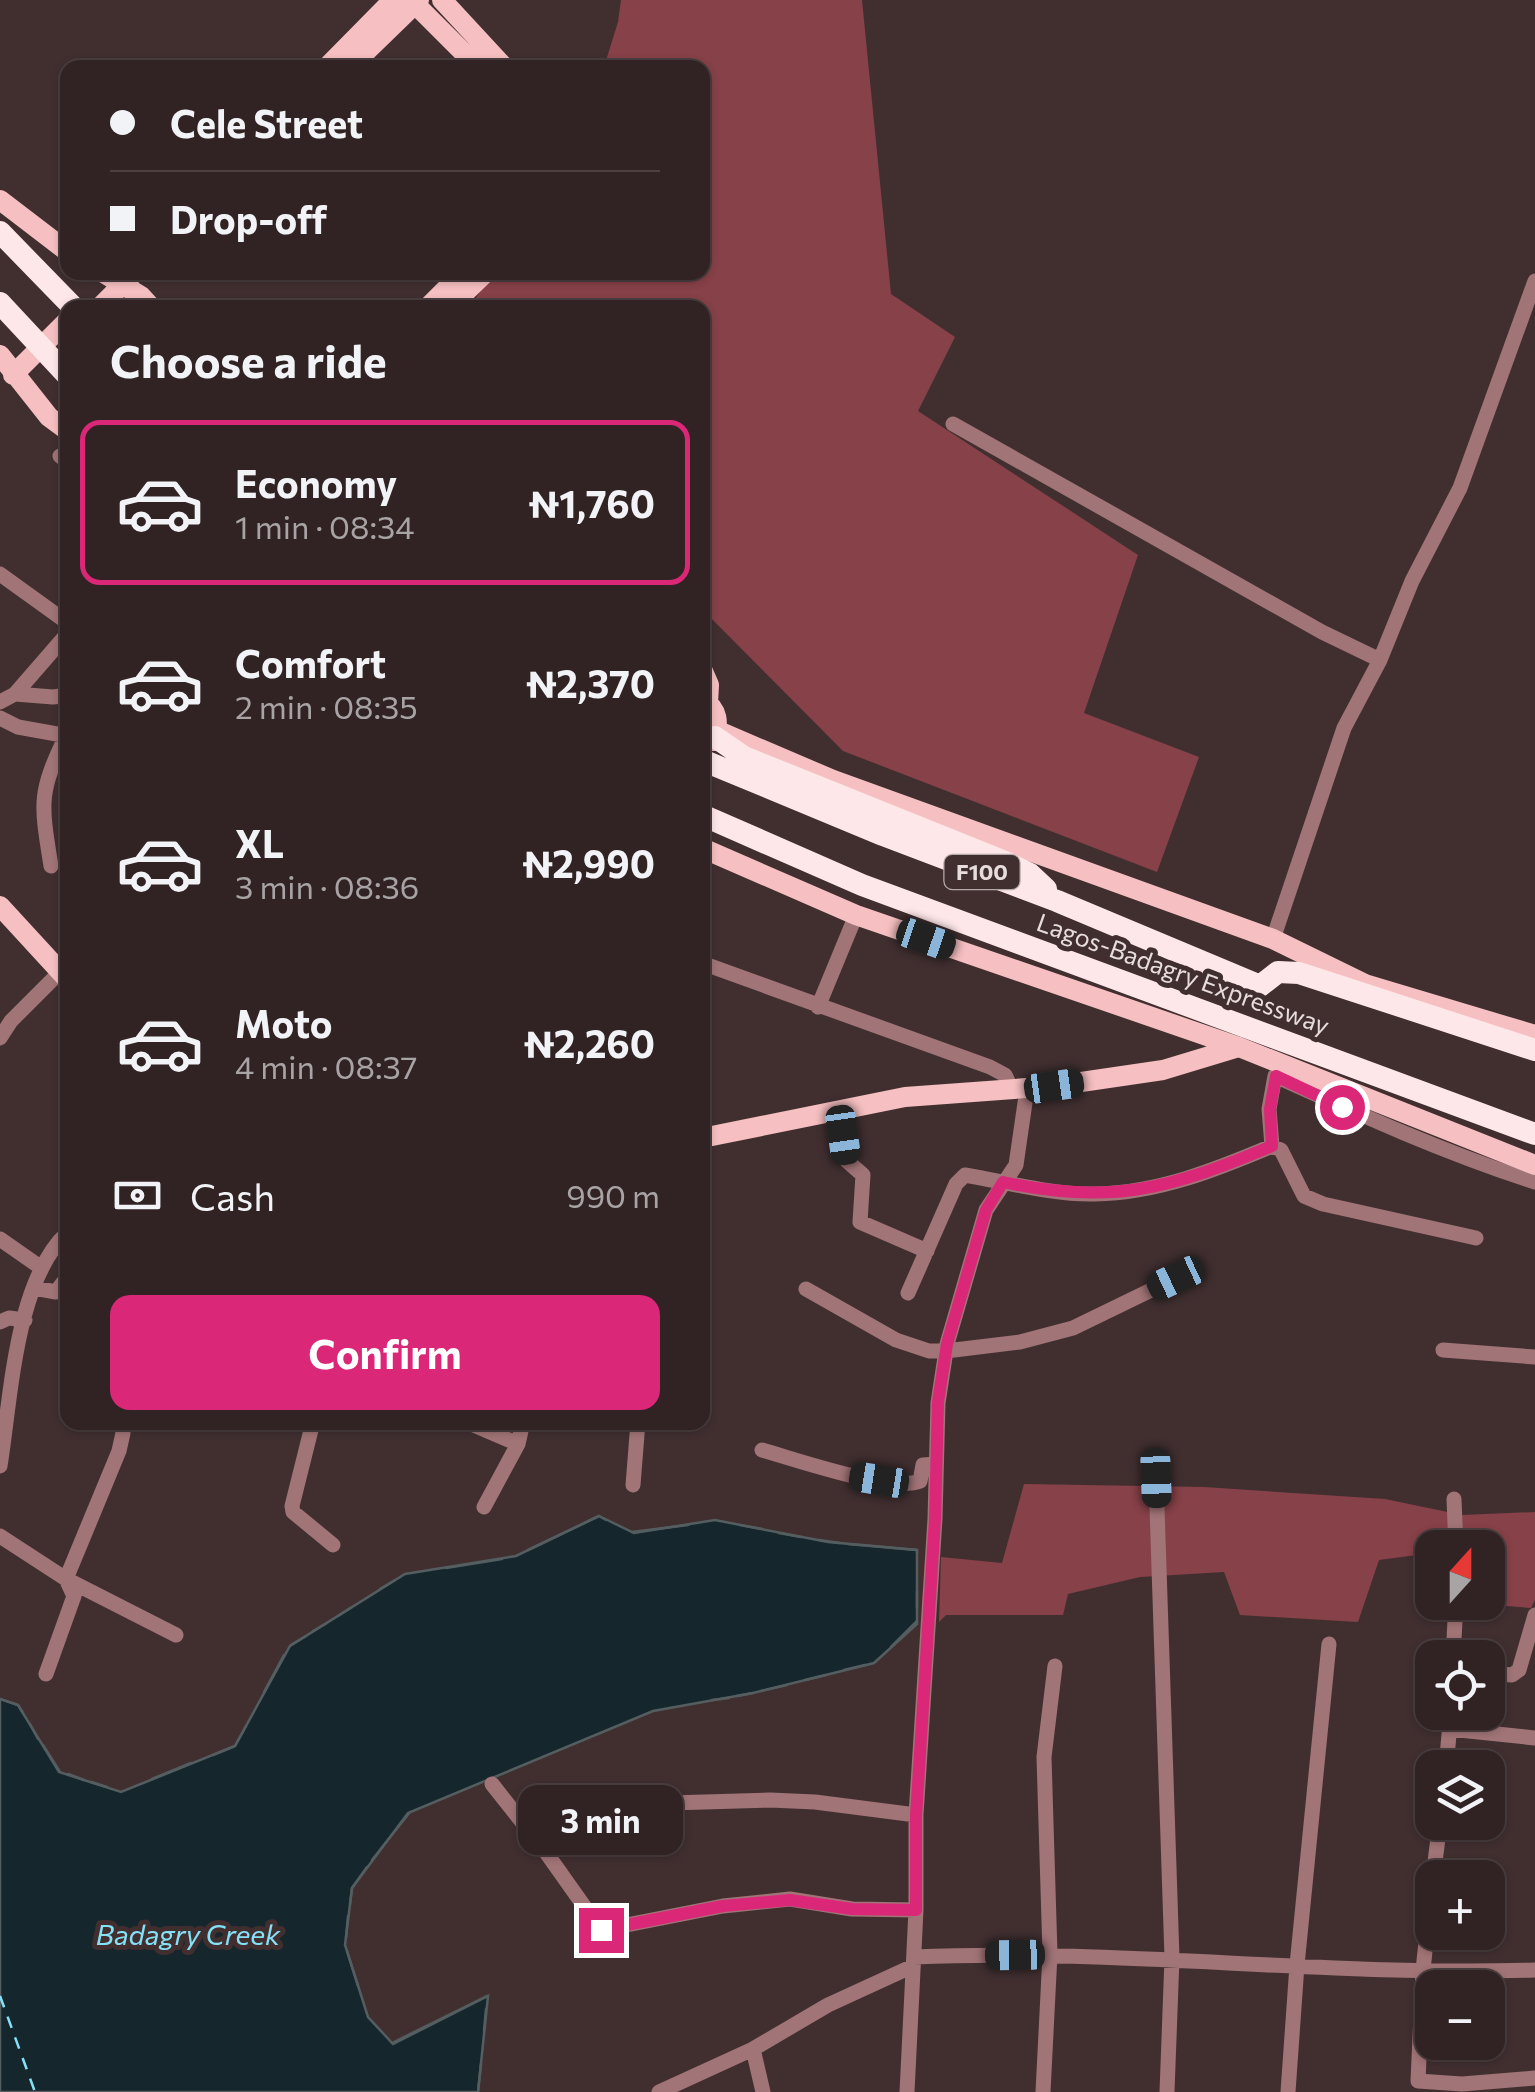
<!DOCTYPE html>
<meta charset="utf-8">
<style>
body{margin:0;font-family:Commissioner,sans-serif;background:#392b2c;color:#f1f3f6;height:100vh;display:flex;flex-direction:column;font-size:38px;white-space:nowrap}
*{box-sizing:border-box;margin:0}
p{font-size:32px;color:#a8a4a6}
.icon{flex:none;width:55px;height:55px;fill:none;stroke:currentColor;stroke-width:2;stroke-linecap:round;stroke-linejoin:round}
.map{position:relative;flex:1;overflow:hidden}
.details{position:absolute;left:60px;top:300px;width:650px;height:1130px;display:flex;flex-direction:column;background:#312324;border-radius:20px;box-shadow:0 2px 8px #0004,0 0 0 2px #4c4041}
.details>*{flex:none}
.hud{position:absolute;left:60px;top:60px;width:650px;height:220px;border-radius:20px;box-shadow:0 2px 8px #0004,0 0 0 2px #4c4041;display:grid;align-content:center;height:220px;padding:0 50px;background:#312324}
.needle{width:65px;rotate:21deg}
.buttons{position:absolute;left:1415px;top:1530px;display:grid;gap:20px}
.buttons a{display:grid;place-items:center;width:90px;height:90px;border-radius:20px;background:#312324;box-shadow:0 2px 8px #0004,0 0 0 2px #4c4041;font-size:50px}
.end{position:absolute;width:45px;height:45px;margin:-22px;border:12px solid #db2777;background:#fff;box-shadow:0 0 0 5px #fff}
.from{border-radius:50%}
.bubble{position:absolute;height:70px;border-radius:20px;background:#312324;box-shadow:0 2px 8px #0004,0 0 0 2px #4c4041;font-size:32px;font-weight:700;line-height:70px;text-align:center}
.car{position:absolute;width:30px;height:60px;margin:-30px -15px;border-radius:12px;box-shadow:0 0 8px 2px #0007;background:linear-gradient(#222 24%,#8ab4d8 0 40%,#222 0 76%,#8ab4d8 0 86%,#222 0)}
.hud b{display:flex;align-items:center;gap:35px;height:95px;font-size:38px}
.hud b+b{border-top:2px solid #4c4041}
.hud i{width:25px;height:25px;background:#f1f3f6}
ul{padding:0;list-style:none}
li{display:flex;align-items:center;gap:30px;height:165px;margin:0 20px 15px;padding:0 30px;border:5px solid transparent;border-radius:20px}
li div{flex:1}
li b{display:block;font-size:38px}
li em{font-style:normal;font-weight:700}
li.current{border-color:#db2777}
li>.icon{width:90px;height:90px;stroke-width:1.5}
h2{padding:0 50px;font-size:45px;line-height:120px}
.pay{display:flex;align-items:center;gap:25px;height:110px;padding:0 50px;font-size:38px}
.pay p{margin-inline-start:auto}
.button{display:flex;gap:20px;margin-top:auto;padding:20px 50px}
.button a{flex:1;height:115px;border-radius:20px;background:#db2777;color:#fff;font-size:40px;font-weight:700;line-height:115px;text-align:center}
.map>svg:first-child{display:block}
.green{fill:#874148}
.water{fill:#15272c;stroke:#545e61;stroke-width:2.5}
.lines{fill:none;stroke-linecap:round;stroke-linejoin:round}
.stream{stroke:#545e61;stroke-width:2.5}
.ferry{stroke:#84e1f7;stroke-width:2.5;stroke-dasharray:12 10;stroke-linecap:butt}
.minor{stroke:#a17477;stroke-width:15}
.major{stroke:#f6bfc1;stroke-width:20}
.highway{stroke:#fee7e8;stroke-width:22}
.route{stroke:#db2777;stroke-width:12}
.labels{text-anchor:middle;stroke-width:10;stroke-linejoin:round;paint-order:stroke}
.shield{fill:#412f30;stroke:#b6a9a9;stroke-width:2.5}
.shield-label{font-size:22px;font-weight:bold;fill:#e8dddd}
.street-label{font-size:25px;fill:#e8dddd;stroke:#412f30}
.water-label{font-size:28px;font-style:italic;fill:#84e1f7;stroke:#412f30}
</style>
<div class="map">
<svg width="1535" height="2092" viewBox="0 0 1535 2092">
<rect width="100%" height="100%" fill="#412f30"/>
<!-- green -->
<path class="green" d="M 621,0 L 862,0 L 891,294 L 955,337 L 918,411 L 1138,555 L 1084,713 L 1199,757 L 1157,872 L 843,751 L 703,610 L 702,308 L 470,308 L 491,273 L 702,272 L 702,68 L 604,67 L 618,22 Z
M 1024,1484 L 1204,1487 L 1385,1499 L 1462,1515 L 1535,1512 L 1535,1600 L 1531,1608 L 1470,1603 L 1488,1602 L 1488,1548 L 1432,1548 L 1432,1553 L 1379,1560 L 1358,1622 L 1240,1615 L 1224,1572 L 1140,1577 L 1068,1594 L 1063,1615 L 946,1615 L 939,1622 L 941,1557 L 1002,1563 Z"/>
<!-- water -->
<path class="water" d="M 599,1516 L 634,1533 L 715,1520 L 828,1542 L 917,1550 L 917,1624 L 874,1663 L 753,1693 L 653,1711 L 408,1813 L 352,1888 L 345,1945 L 368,2017 L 393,2044 L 488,1996 L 478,2092 L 0,2092 L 0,1699 L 18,1705 L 59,1772 L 121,1792 L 235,1746 L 290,1646 L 405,1574 L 516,1556 Z"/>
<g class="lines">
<!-- stream -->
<path class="stream" d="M 740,1525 L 762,1529
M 632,1532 L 688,1525
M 779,1533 L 801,1537
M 819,1540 L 840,1543
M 848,1544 L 917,1550 L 917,1553
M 528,1550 L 599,1516 L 606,1520
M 446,1568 L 502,1559
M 380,1589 L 395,1580
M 917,1608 L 917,1591
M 338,1616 L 352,1607
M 313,1631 L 327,1623
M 291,1645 L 306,1636
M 891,1647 L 917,1621
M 844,1670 L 865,1665
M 805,1680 L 826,1675
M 761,1691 L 787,1685
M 264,1692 L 284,1655
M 737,1696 L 753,1693
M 0,1699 L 18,1705 L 23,1713
M 712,1700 L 729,1698
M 30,1724 L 38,1739
M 43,1745 L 60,1772
M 213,1755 L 235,1746 L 246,1726
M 68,1774 L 84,1780
M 152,1779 L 191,1763
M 91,1782 L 107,1787
M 372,1860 L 410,1812
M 350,1904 L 352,1888 L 367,1867
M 346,1938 L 348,1916
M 347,1951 L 358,1986
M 484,2031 L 486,2009
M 392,2043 L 487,1996
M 478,2092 L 481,2064"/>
<!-- ferry -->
<path class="ferry" d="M 0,1996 L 35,2092"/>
<!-- minor -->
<path class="minor" d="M 953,424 L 1322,632 L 1380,660
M 60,456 L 68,462
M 0,574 L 68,623
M 15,694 L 53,697 L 68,695
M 0,702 L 15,694 L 68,633
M 0,718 L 18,727 L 68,736
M 51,866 C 41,803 38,794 66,736
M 1273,939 L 1344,728 L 1380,660 L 1412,581 L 1460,488 L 1535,281
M 702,963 L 990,1067 L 1005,1075 L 1012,1090
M 818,1007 L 856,915
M 0,1038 L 11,1021 L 60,972
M 840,1110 L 847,1161 L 863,1175 L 860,1222 L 927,1251
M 1476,1238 L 1323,1204 L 1304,1196 L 1281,1150 L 1272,1146 L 1269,1109 L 1275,1076 C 1361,1115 1445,1153 1535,1182
M 0,1239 L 40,1267
M 34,1288 L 56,1292 L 68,1276
M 806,1289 L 896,1340 L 929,1351 L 946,1351 L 1020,1342 L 1073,1328 L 1176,1278
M 908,1293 L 956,1184 L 965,1175 C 1007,1182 1052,1195 1095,1194 C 1158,1193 1215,1170 1272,1146
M 0,1322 L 9,1318 L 25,1320
M 1443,1350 L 1535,1357
M 121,1422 L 123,1433 L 119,1451 L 66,1579 L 176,1635
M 313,1422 L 292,1506 L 293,1512 L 333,1545
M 467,1422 L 518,1444
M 762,1450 C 794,1459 892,1493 920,1481 L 923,1465 L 936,1464
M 0,1466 C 11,1399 15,1280 68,1232
M 1156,1478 L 1172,1958 L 1167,2092
M 633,1485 L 638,1422
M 1454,1499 L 1456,1548
M 484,1507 L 518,1444 L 523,1422
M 0,1536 L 66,1579 L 74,1596 L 46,1674
M 1453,1658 L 1456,1602
M 1488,1673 L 1512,1675 L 1519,1670 L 1535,1615
M 1450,1729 L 1535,1738
M 1446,1768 L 1451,1712
M 492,1784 L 545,1851 L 601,1930 L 723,1906 L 790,1899 L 852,1909 L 916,1910
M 601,1805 L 770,1800 L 815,1802 L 916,1815
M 1433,1878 L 1440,1822
M 1432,1886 L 1423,1970 L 1418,2081 L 1462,2084 L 1535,2078
M 914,1957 C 1121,1948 1328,1977 1535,1970
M 753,2049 L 763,2092
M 659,2092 L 753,2049 L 828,2005 L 913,1966
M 907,2092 L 916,1910 L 916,1815 L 935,1519 L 938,1403 L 947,1344 L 986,1210 L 1016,1165 L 1027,1089
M 1043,2092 L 1050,1954 L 1044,1757 L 1055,1666
M 1288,2092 L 1297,1965 L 1329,1644"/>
<!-- major -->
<path class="major" d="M 411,0 L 479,68
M 442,0 L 505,68
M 326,68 L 393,0
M 349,68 L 419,0
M 0,200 L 68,252
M 102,272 L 141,296 L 152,308
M 99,308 L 135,272
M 427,308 L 463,272
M 449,308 L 486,272
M 0,355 L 49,417 L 68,431
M 13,375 L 68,320
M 702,669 L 709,685 L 708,703
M 702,699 C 719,709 719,723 714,741
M 702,724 L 833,780 L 1273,939 L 1365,984 L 1535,1035
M 702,848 L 856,915 L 1239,1047 L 1535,1165
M 0,906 L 68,980
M 702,1138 L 905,1097 L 1054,1086 L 1163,1070 L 1239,1047"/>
<!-- highway -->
<path class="highway" d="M 0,232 L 74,308
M 0,303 L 68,376
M 715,737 L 744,757 L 1005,862 L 1030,874 L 1046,889
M 702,760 L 883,835 L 1057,901 L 1260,986 L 1278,972 L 1299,973 L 1535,1050
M 702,815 L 862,885 L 1535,1134"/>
</g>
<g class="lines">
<!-- route -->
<path class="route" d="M 601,1930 L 723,1906 L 790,1900 L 852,1909 L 916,1910 L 916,1816 L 935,1519 L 938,1402 L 947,1344 L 986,1210 L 1003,1182 C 1112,1206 1172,1188 1272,1146 L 1270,1109 L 1276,1076 L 1342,1107"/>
</g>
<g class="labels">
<!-- shield labels -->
<rect class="shield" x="944.5" y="855" width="75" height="34" rx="8"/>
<g class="shield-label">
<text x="982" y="880">F100</text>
</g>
<!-- street labels -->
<g class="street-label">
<text transform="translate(1183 974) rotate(20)" y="9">Lagos-Badagry Expressway</text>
</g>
<!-- water labels -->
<g class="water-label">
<text x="188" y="1945">Badagry Creek</text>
</g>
</g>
</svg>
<div class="buttons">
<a><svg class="needle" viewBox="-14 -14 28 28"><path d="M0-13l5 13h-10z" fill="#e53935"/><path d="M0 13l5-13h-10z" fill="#a8a4a6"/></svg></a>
<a><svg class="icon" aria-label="locate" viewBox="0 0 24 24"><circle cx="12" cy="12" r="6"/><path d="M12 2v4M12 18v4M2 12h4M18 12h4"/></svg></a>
<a><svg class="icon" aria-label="layers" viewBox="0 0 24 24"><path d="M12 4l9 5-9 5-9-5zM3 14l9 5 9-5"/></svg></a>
<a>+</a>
<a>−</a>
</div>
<i class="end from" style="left:1342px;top:1107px"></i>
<i class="end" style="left:601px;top:1930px"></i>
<div class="bubble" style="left:518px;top:1785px;width:165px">3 min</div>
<i class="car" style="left:926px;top:939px;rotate:109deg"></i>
<i class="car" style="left:1054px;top:1086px;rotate:82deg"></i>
<i class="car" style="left:843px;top:1135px;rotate:172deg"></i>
<i class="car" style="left:1176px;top:1278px;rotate:245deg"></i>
<i class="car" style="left:1156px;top:1478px;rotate:178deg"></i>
<i class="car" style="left:879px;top:1480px;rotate:279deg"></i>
<i class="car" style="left:1015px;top:1955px;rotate:269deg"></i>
<div class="hud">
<b><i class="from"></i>Cele Street</b>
<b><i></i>Drop-off</b>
</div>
<section class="details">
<h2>Choose a ride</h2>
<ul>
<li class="current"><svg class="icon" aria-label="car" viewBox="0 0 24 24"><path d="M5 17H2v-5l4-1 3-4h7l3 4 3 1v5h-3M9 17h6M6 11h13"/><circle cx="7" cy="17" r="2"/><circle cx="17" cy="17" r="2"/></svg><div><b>Economy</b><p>1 min · 08:34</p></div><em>₦1,760</em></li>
<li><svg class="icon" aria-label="car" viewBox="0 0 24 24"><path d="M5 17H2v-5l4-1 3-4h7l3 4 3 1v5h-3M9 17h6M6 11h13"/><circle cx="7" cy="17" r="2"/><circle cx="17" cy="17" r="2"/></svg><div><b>Comfort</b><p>2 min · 08:35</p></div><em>₦2,370</em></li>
<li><svg class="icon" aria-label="car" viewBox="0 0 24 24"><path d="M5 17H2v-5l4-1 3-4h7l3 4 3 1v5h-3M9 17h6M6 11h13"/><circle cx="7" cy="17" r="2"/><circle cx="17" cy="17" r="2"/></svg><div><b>XL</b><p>3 min · 08:36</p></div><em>₦2,990</em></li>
<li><svg class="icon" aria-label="car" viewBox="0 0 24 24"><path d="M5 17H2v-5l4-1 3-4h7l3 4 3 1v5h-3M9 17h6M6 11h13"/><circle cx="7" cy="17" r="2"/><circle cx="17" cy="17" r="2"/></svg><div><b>Moto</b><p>4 min · 08:37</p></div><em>₦2,260</em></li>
</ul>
<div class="pay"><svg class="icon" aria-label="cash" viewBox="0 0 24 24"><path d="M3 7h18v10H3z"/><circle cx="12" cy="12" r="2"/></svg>Cash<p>990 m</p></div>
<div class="button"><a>Confirm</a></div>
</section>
</div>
